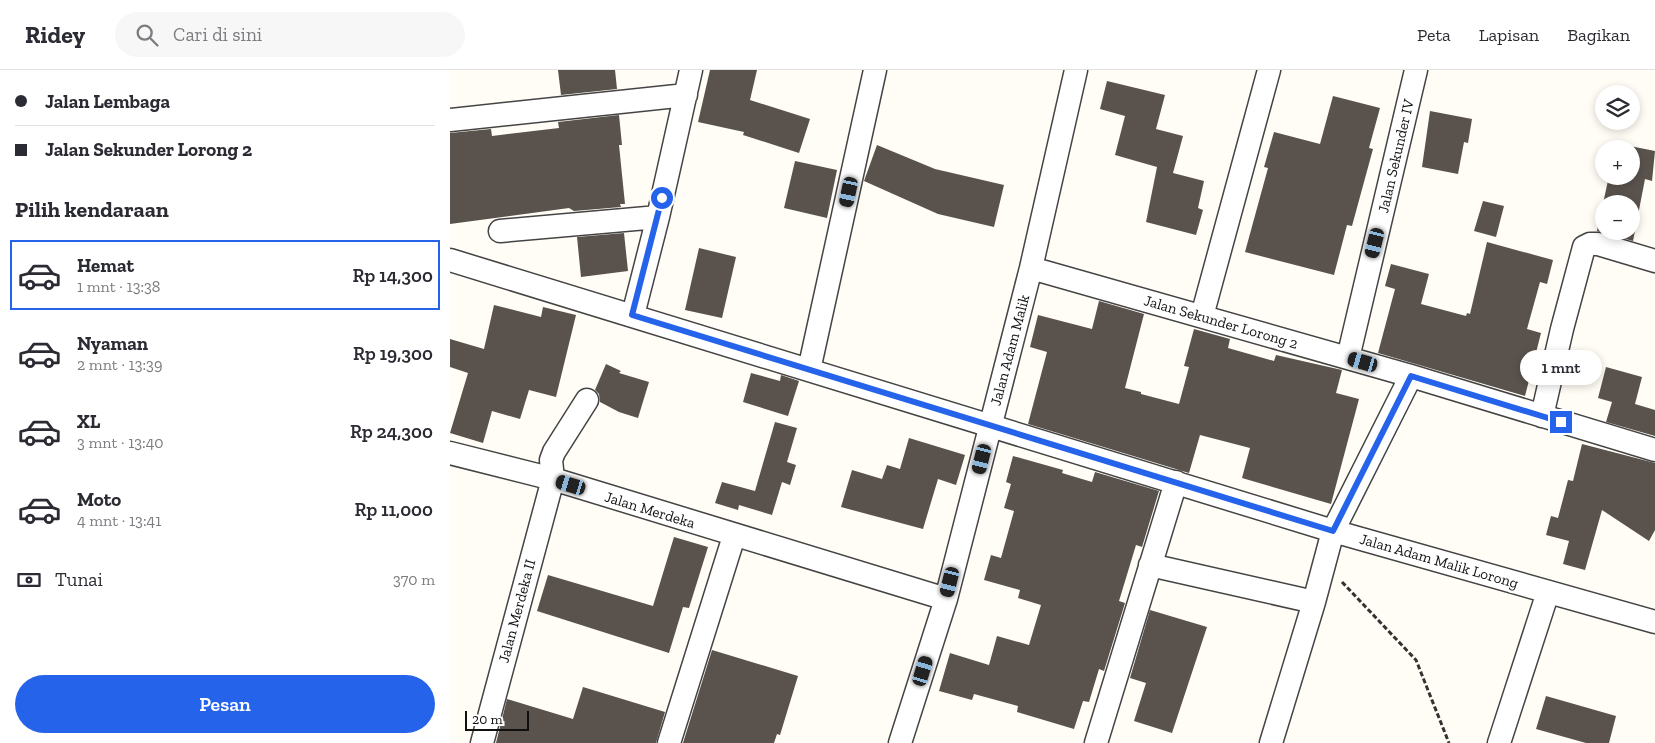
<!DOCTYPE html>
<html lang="id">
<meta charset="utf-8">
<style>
body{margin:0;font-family:"Zilla Slab",serif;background:#f7f7f7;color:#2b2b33;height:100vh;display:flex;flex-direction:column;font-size:19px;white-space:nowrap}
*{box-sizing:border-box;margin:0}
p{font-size:16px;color:#7c7c81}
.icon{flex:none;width:28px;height:28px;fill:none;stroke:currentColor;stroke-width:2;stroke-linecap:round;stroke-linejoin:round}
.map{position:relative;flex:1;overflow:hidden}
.drawer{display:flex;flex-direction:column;background:#fff;width:450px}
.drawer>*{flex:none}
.banner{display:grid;align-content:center;height:110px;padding:0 15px;background:#fff}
.buttons{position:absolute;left:1145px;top:15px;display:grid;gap:10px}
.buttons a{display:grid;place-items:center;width:45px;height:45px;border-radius:50%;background:#fff;box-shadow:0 2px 8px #0003;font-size:25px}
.scale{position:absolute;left:15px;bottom:12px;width:64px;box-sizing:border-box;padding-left:5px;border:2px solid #111;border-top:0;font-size:14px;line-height:18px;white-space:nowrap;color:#111;-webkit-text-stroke:4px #fff;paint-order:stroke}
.end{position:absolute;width:22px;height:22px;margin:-11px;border:6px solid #2563eb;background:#fff;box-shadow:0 0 0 2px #fff}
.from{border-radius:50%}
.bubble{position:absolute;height:35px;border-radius:18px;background:#fff;box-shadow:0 2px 8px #0003;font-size:16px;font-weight:600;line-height:35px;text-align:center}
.car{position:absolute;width:15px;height:30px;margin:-15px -8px;border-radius:6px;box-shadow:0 0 4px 1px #0007;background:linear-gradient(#222 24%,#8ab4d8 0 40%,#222 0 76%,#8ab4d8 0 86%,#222 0)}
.banner b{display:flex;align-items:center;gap:18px;height:48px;font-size:19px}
.banner b+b{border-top:1px solid #e1e1e2}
.banner i{width:12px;height:12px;background:#2b2b33}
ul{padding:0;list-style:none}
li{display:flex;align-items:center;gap:15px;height:70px;margin:0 10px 8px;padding:0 5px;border:2px solid transparent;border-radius:0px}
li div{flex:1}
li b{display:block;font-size:19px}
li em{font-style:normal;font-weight:600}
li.active{border-color:#2563eb}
li>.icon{width:45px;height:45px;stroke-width:1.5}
h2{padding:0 15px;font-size:22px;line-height:60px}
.pay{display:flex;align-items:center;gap:12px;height:55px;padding:0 15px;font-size:19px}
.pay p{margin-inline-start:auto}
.button{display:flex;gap:10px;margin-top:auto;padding:10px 15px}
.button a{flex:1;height:58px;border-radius:30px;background:#2563eb;color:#fff;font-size:20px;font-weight:600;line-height:58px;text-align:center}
header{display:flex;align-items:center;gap:30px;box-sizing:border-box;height:70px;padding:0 25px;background:#fff;border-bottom:1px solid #e1e1e2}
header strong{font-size:24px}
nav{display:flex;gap:28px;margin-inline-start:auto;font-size:18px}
.search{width:350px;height:45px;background:#f7f7f7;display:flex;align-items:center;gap:12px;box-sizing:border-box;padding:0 18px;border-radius:28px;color:#7c7c81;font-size:19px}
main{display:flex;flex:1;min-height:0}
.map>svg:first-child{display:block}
.building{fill:#5a524d;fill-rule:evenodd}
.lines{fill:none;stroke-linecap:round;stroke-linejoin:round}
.minor-casing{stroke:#444;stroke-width:25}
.path{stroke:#333;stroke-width:3;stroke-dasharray:5 2.5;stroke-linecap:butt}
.minor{stroke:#fff;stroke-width:22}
.route{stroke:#2563eb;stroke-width:6}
.labels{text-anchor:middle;stroke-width:5;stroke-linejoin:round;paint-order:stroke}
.street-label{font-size:15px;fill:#111;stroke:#fff}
</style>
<header>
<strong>Ridey</strong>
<div class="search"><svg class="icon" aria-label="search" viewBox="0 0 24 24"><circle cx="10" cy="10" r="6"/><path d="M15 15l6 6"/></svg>Cari di sini</div>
<nav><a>Peta</a><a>Lapisan</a><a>Bagikan</a></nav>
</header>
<main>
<section class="drawer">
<div class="banner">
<b><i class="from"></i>Jalan Lembaga</b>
<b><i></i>Jalan Sekunder Lorong 2</b>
</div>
<h2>Pilih kendaraan</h2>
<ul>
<li class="active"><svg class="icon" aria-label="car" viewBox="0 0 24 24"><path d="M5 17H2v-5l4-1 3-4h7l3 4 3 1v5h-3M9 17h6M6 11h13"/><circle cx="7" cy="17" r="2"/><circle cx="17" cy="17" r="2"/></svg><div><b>Hemat</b><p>1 mnt · 13:38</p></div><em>Rp 14,300</em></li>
<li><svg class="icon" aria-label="car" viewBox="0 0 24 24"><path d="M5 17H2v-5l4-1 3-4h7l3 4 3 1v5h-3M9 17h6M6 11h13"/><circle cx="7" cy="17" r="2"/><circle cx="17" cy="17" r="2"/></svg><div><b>Nyaman</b><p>2 mnt · 13:39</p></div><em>Rp 19,300</em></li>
<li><svg class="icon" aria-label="car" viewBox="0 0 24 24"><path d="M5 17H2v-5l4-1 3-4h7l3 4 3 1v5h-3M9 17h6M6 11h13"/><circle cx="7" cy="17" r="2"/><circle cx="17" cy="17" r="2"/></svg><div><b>XL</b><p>3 mnt · 13:40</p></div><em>Rp 24,300</em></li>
<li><svg class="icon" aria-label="car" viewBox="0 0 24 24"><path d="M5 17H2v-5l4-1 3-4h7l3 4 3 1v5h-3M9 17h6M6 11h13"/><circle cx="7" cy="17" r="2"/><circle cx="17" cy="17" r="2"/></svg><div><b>Moto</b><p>4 mnt · 13:41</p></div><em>Rp 11,000</em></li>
</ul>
<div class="pay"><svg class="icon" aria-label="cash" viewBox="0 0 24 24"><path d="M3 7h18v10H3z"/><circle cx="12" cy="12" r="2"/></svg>Tunai<p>370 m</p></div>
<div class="button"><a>Pesan</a></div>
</section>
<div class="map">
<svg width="1205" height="673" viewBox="0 0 1205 673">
<rect width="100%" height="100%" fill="#fffdf5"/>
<!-- building -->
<path class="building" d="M 108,0 L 165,0 L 167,19 L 111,25 Z
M 260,0 L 307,0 L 300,30 L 360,49 L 349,83 L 293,65 L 294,62 L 248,52 Z
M 657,11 L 715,25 L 706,59 L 733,66 L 723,103 L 754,111 L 748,138 L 753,140 L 746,165 L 696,152 L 707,97 L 665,85 L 675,46 L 650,39 Z
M 883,26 L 930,38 L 919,78 L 923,79 L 902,156 L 897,155 L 884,205 L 795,182 L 818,98 L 814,97 L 824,62 L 870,74 Z
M 980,41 L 1022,49 L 1018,73 L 1014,72 L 1008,104 L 972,97 Z
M 169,45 L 172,75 L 169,75 L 175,134 L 170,134 L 171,137 L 124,141 L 119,138 L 0,154 L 0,63 L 41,59 L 42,66 L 109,58 L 108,52 Z
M 1170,74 L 1205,81 L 1202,111 L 1195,109 L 1183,171 L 1147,161 L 1159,106 L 1181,106 L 1181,79 L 1169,79 ZM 1154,134 L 1181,134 L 1181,161 L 1154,161 Z
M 427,75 L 485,99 L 554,115 L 544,157 L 488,144 L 414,111 Z
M 345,91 L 387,100 L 377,148 L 334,138 Z
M 1033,131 L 1054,136 L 1046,167 L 1024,161 Z
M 174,163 L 178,201 L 131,207 L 127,167 Z
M 1037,172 L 1103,190 L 1097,214 L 1090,212 L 1077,259 L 1091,263 L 1075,326 L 928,283 L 945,219 L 935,216 L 941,194 L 979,204 L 971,234 L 1016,246 L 1017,243 L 1020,244 Z
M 249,178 L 286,187 L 272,248 L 235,240 Z
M 649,231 L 694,244 L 675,318 L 691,322 L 691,324 L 729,334 L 739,297 L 734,296 L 744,259 L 780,269 L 778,278 L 824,291 L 826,285 L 892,300 L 886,323 L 909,329 L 881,434 L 792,408 L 800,378 L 750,365 L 739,403 L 578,354 L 597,282 L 580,277 L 588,245 L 642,259 Z
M 44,235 L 91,247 L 93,237 L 126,245 L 106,327 L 79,320 L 70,349 L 42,341 L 33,373 L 0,363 L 18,303 L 0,297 L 0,269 L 34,279 Z
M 156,294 L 171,301 L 169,303 L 199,312 L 188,348 L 169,342 L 150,332 L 149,324 L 145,320 Z
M 1156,297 L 1192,307 L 1185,334 L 1205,340 L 1205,366 L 1156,352 L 1162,332 L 1148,328 Z
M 301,303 L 330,311 L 331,305 L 349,311 L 338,346 L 293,332 Z
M 325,352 L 347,358 L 337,392 L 346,395 L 340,415 L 332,412 L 322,445 L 289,435 L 288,440 L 265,433 L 272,412 L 305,421 Z
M 459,368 L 515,385 L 506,415 L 488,409 L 473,459 L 391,437 L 402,400 L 432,409 L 437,395 L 450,399 Z
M 1132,374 L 1205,393 L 1205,460 L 1199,471 L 1152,440 L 1135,500 L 1113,494 L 1119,471 L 1096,465 L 1101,446 L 1108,448 L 1118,410 L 1123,411 Z
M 563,386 L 613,400 L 612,403 L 642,412 L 645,402 L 709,421 L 692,477 L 686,475 L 669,531 L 675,533 L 654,601 L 649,599 L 639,632 L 633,631 L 624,659 L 567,642 L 568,636 L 524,624 L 522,630 L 489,621 L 500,583 L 539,595 L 547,566 L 579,575 L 591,535 L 568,528 L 570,520 L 534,510 L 541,485 L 551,488 L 564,441 L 554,438 L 561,414 L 556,412 Z
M 224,467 L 258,477 L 239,538 L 233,537 L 219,583 L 87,541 L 98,505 L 203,536 Z
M 700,540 L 757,557 L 722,663 L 684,651 L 696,613 L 680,608 Z
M 262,580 L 348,606 L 330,665 L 327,664 L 324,673 L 233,673 Z
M 133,617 L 215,642 L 206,673 L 46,673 L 57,629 L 123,649 Z
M 1096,626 L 1166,646 L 1159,673 L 1136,673 L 1086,659 Z"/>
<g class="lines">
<defs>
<path id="minor" d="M 0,50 L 236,25
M 50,161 L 208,147
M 0,190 L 883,461 L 1205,552
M 581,198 L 961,306 L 1205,380
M 183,245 L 208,147 L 241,0
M 752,246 L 819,0
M 898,288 L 966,0
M 359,300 L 425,0
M 1092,346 L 1112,259 L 1134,177 L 1140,174 L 1148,174 L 1205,191
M 0,383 L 103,409 L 496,529
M 700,495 L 864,532
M 32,673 L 103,409 L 101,390 L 104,382 L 137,330
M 219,673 L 284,466
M 450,673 L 496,529 L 581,198 L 626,0
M 646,673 L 726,412
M 821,673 L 864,532 L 883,461 L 961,306
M 1049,673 L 1098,522"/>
</defs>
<!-- minor casing -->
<use href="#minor" class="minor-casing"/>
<!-- path -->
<path class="path" d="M 892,512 L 966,590 L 999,673"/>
<!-- minor -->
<use href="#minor" class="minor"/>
</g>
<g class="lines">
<!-- route -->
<path class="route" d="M 212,128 L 182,245 L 883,461 L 961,306 L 1111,352"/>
</g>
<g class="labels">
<!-- street labels -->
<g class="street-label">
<text transform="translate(946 86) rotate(-77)" y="5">Jalan Sekunder IV</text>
<text transform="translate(771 252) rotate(16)" y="5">Jalan Sekunder Lorong 2</text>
<text transform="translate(560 280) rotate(-75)" y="5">Jalan Adam Malik</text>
<text transform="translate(200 440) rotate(17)" y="5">Jalan Merdeka</text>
<text transform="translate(989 491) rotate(16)" y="5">Jalan Adam Malik Lorong</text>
<text transform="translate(67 541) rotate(-75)" y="5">Jalan Merdeka II</text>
</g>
</g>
</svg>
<div class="buttons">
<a><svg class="icon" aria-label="layers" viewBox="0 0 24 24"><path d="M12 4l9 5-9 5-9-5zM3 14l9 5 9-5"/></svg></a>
<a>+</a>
<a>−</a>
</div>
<div class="scale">20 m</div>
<i class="end from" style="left:212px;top:128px"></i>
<i class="end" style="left:1111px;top:352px"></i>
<div class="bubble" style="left:1070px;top:280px;width:82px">1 mnt</div>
<i class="car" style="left:399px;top:122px;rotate:192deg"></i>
<i class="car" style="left:925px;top:173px;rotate:194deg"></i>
<i class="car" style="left:913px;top:292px;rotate:286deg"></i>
<i class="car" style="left:532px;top:389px;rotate:194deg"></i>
<i class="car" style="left:121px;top:415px;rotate:287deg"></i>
<i class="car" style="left:500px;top:512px;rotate:194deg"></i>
<i class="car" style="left:473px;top:601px;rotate:17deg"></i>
</div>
</main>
